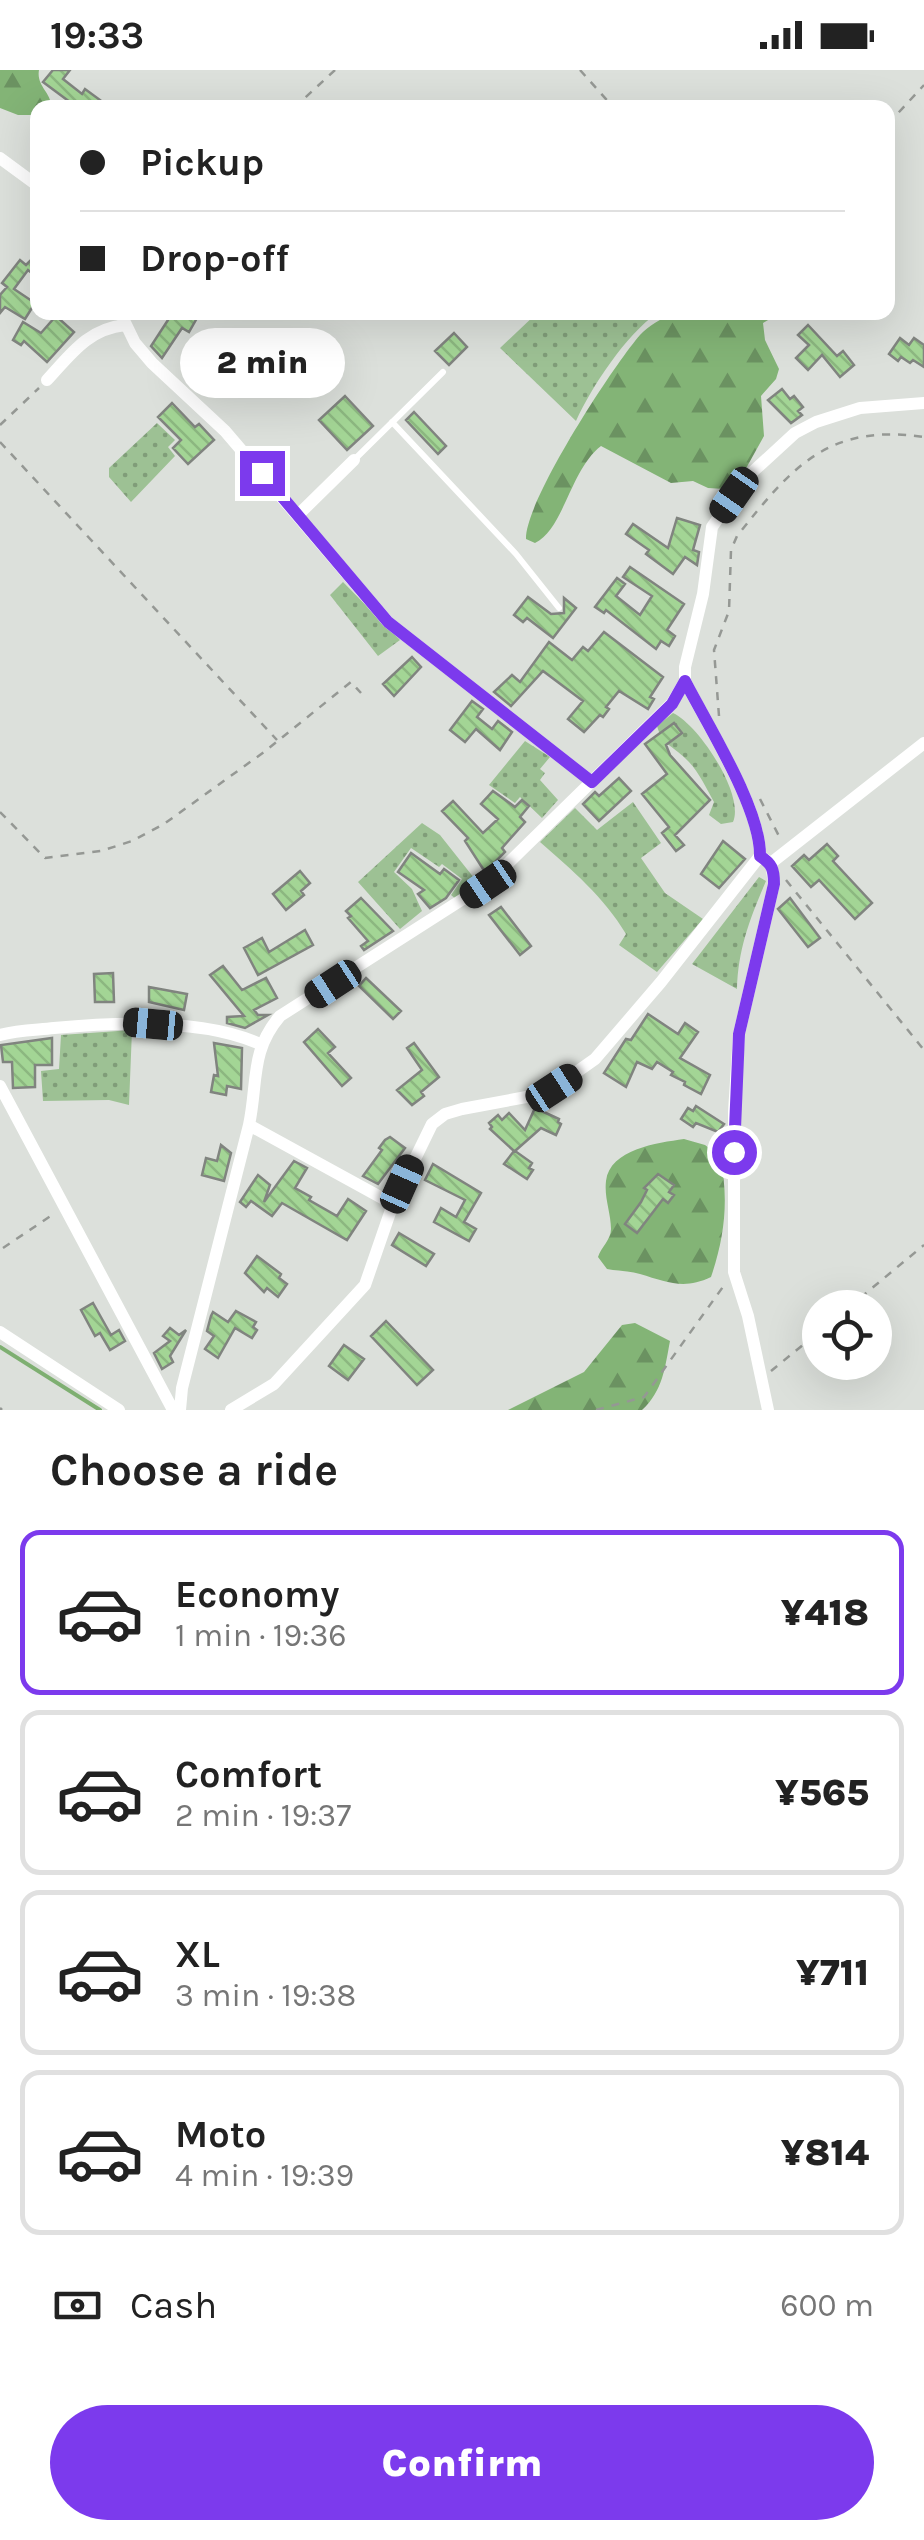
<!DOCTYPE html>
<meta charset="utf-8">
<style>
body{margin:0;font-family:Karla,sans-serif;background:#f2f2f2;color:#222;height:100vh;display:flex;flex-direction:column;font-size:38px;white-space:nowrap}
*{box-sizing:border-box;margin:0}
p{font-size:32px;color:#767676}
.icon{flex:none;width:55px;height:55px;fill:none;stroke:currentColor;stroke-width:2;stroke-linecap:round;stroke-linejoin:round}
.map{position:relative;height:1340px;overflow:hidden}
.side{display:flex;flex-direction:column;background:#fff;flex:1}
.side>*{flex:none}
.hud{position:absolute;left:30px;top:30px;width:865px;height:220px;border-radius:20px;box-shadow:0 10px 40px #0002;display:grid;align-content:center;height:220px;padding:0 50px;background:#fff}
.controls{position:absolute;left:802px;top:1220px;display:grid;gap:20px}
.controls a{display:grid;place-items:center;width:90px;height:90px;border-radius:50%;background:#fff;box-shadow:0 10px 40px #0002;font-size:50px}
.end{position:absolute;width:45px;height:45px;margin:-22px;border:12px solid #7c3aed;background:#fff;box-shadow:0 0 0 5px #fff}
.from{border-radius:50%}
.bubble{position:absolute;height:70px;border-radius:35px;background:#fff;box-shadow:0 10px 40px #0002;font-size:32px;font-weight:800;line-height:70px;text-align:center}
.car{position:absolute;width:30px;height:60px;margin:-30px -15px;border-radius:12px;box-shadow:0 0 8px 2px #0007;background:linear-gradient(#222 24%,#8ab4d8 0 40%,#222 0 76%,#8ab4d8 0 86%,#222 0)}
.hud b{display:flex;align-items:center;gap:35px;height:95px;font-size:38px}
.hud b+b{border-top:2px solid #e0e0e0}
.hud i{width:25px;height:25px;background:#222}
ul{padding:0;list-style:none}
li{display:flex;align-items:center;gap:30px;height:165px;margin:0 20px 15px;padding:0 30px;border:5px solid #e0e0e0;border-radius:20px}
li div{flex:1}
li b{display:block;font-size:38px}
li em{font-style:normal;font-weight:800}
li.active{border-color:#7c3aed}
li>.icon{width:90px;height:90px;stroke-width:1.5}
h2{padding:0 50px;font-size:45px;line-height:120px}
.pay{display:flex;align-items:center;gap:25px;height:110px;padding:0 50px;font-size:38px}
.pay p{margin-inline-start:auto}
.button{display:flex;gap:20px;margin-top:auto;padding:20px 50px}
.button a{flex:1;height:115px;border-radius:60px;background:#7c3aed;color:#fff;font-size:40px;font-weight:800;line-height:115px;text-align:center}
.status{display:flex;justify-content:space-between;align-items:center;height:70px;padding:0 50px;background:#fff;direction:ltr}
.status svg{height:28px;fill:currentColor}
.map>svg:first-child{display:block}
.grass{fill:url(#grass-dots)}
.forest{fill:url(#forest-firs)}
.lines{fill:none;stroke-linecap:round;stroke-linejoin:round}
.stream{stroke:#7eaf71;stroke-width:4}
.building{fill:url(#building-back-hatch);stroke:#80847f;stroke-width:2.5}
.path{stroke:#959894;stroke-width:2.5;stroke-dasharray:8 8;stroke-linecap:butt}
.lane{stroke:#fff;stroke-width:6}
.street{stroke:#fff;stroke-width:12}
.route{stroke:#7c3aed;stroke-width:12}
</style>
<div class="status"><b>19:33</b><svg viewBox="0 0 49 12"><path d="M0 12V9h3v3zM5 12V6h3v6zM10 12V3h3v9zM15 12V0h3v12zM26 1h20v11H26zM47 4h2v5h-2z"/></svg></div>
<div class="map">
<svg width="924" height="1340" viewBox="0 0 924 1340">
<defs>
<pattern id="grass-dots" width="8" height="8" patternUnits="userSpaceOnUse" patternTransform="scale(2.5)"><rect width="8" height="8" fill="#9dc194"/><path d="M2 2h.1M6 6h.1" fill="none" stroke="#809d79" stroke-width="1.8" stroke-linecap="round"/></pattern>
<pattern id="forest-firs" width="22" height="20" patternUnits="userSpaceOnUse" patternTransform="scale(2.5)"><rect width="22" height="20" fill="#83b476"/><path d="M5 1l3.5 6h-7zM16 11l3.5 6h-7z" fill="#6b9261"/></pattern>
<pattern id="building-back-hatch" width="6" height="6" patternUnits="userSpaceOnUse" patternTransform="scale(2.5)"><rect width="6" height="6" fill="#a3d595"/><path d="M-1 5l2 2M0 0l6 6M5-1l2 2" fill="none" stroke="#8cb780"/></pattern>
</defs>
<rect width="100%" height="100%" fill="#dce0db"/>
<!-- grass -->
<path class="grass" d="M 537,243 L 537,242 L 657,243 C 626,265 592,316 576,351 L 500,278 Z
M 157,353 L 175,370 L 168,377 L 175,386 L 131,432 L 109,407 L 109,398 Z
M 343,512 L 400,570 L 378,586 L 330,525 Z
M 673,643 C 699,655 745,725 733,752 L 721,754 L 709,745 L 714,732 C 706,718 699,702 688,691 C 675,677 662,675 657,656 Z
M 525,671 L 550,687 L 540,699 L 545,703 L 540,710 L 558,730 L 542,748 L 520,727 L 515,733 L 489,715 Z
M 633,732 L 661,773 L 641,788 L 665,823 L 703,849 L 657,902 L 619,875 L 626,864 C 604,827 572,800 540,772 L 575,738 L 597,760 Z
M 422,753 L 440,765 L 478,813 L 457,830 L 451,825 L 462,809 L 442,794 L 439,797 L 411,778 L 394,802 L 412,819 L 422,841 L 400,859 L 358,812 Z
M 759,807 L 766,811 C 750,848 738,879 737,919 L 692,894 Z
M 132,960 L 129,1035 L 109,1030 L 43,1031 L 41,1001 L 59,999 L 61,965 Z"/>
<!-- forest -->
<path class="forest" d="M 0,0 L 39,0 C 36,16 52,23 51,37 L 38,38 L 37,45 L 18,45 L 0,38 Z
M 672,243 L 780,243 L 763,253 L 765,270 L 779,299 L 776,309 L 761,326 L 764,366 L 739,411 L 724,419 L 708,418 L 693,411 L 671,413 L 601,376 C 570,400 564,459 535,473 L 526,469 C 525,431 613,296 640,265 C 649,255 662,249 672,243 Z
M 684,1069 L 705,1075 L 720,1086 C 729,1128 725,1166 711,1207 C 684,1220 667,1212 640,1204 C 630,1201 618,1201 607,1199 L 598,1187 C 601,1177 611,1170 611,1159 C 611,1143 604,1128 606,1111 C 610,1079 657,1073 684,1069 Z
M 635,1253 L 670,1271 C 665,1297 663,1321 642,1340 L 508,1340 L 584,1302 L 622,1255 Z"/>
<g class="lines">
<!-- stream -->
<path class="stream" d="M 0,1277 L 100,1340"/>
</g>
<!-- building -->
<path class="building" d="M 53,0 L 70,0 L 63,9 L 82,24 L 85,19 L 100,30 L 95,38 L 78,38 L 43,12 Z
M 38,183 L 38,208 L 28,200 L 14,219 L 35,233 L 25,249 L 5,237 L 0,243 L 0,225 L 7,217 L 2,213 L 20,190 L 26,195 Z
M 169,242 L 187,242 L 197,248 L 189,262 L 182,258 L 162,288 L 151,276 L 168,250 Z
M 56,246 L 74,262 L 47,292 L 24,271 L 21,275 L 13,270 L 23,252 L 41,263 Z
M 808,255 L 837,286 L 843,281 L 854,295 L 840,307 L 822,285 L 808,300 L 796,288 L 809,275 L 798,265 Z
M 454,263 L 467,277 L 449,295 L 435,281 Z
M 900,268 L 909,275 L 914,268 L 924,275 L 924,297 L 913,290 L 910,293 L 901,287 L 898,291 L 889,284 Z
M 782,319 L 790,329 L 794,326 L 803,337 L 798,341 L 802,345 L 791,353 L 768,330 Z
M 345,326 L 373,356 L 347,380 L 319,350 Z
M 172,333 L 195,357 L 199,354 L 214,370 L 188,394 L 173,378 L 181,370 L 158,347 Z
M 414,342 L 446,376 L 438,384 L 406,350 Z
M 677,448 L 700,455 L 693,480 L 699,482 L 697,495 L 685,487 L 673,504 L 646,484 L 649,480 L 626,464 L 633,454 L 668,478 Z
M 630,497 L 684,534 L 667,560 L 675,566 L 669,576 L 661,571 L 656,579 L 606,540 L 604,543 L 595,537 L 617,508 L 625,514 L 616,526 L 640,545 L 652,526 L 623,507 Z
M 528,527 L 551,544 L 564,543 L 564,528 L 576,538 L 553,568 L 527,548 L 523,552 L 514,545 Z
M 604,562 L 663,607 L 650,627 L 654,629 L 648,639 L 619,621 L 606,637 L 609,639 L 603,647 L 600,645 L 584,662 L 568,649 L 583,631 L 543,601 L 511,636 L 494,622 L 512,605 L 520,612 L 549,572 L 572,590 L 583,577 L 588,581 Z
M 412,587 L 421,597 L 394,626 L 383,614 Z
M 472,631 L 483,639 L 477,647 L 492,659 L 498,651 L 512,662 L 500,680 L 476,659 L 465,672 L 450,660 Z
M 674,653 L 682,663 L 666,675 L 670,685 L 710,730 L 675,765 L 684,775 L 676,781 L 662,763 L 669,757 L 642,724 L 667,704 L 645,674 Z
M 619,708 L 631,721 L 599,751 L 583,734 L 595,722 L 599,726 Z
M 493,721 L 515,737 L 522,730 L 529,736 L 520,747 L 525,752 L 502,778 L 505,782 L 485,802 L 465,771 L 468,768 L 442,741 L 453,731 L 483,763 L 498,749 L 481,734 Z
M 723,771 L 745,789 L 719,818 L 701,804 Z
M 827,774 L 838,786 L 833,791 L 872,833 L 855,849 L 819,810 L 811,817 L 792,796 L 804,785 L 809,790 Z
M 411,783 L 440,804 L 444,799 L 459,810 L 446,828 L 430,838 L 418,824 L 424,820 L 398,802 Z
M 300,801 L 310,813 L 301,821 L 304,825 L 286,840 L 273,824 Z
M 361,828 L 393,861 L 364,880 L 361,876 L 368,871 L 348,848 L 351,846 L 346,841 Z
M 790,828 L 820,868 L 808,877 L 778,839 Z
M 501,837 L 531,876 L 520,885 L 489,845 Z
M 305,860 L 313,875 L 258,905 L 244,878 L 262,868 L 269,882 Z
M 223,896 L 242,920 L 266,908 L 277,928 L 254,940 L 258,945 L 268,945 L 245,958 L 227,953 L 227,947 L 244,946 L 210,905 Z
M 113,903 L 114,932 L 95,932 L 94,904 Z
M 366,908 L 401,941 L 393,949 L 359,916 Z
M 149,917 L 187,924 L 184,940 L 149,932 Z
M 648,944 L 678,964 L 685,953 L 698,962 L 680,988 L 710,1005 L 701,1024 L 684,1015 L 685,1012 L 671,1005 L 673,1002 L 657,992 L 652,999 L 637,992 L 626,1017 L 604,1003 L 626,969 L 631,970 Z
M 318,959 L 335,977 L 328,983 L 351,1008 L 342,1016 L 304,972 Z
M 52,968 L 52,995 L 35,995 L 35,1017 L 13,1018 L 12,992 L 3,992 L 1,975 Z
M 214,973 L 242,978 L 241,1019 L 227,1016 L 226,1025 L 211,1022 L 214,1005 L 218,1006 Z
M 414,973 L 439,1007 L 421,1022 L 424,1026 L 412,1035 L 397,1020 L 422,1000 L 407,978 Z
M 696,1036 L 724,1054 L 718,1062 L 696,1053 L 693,1057 L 681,1049 L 688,1038 L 693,1041 Z
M 535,1038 L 559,1049 L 558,1052 L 561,1054 L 556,1065 L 541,1058 L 515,1081 L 532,1093 L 529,1098 L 533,1100 L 527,1109 L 504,1094 L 514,1081 L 490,1059 L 492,1057 L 489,1053 L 498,1045 L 502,1050 L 509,1043 L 525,1060 Z
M 390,1067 L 405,1078 L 378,1114 L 363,1106 L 382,1080 L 379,1078 L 385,1070 Z
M 221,1075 L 231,1083 L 224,1111 L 202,1105 L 206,1088 L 217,1091 Z
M 294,1091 L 307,1098 L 295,1118 L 311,1127 L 309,1130 L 337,1146 L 348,1129 L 366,1141 L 347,1170 L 282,1133 L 272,1146 L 251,1131 L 246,1137 L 240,1132 L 258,1105 L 270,1115 L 264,1132 Z
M 433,1094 L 481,1123 L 464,1152 L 476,1159 L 469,1171 L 434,1152 L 441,1138 L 456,1147 L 465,1130 L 425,1110 Z
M 658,1104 L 674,1115 L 669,1122 L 674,1125 L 668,1133 L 663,1129 L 637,1163 L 625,1154 L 641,1132 L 647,1120 L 644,1118 Z
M 399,1163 L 434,1184 L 426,1196 L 392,1175 Z
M 257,1186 L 281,1204 L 279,1208 L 287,1214 L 278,1227 L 267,1218 L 264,1222 L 245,1203 Z
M 93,1233 L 111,1265 L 119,1260 L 125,1271 L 110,1280 L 100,1263 L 95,1266 L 81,1240 Z
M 236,1241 L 256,1252 L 253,1257 L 257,1260 L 252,1268 L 235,1258 L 218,1288 L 205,1279 L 214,1266 L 207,1261 L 211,1246 L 213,1242 L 228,1252 Z
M 386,1251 L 433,1300 L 417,1315 L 371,1266 Z
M 170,1258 L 179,1265 L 186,1260 L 170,1286 L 173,1292 L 162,1299 L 154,1283 L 170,1271 L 163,1266 Z
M 344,1275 L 364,1289 L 348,1310 L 329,1296 Z"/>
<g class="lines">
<!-- path -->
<path class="path" d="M 580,0 L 614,38
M 294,38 L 335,0
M 888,54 L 924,15
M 339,242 L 344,248
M 0,355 L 39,318
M 0,372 L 277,670
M 719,646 L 714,580 L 729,541 L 731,480 L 737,466 C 792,397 828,353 924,367
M 760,729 L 781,770
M 0,742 L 45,788 L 101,781 L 132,771 L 164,754 L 264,682 L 351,612 L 361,623
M 786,810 L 924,980
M 3,1178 L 55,1143
M 848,1238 L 924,1175
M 771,1301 L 820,1261
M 0,1338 L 2,1340
M 596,1340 L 644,1327 L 725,1214"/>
<!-- lane -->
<path class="lane" d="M 392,352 L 516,484 L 559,538
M 355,389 L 443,302"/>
<!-- street -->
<path class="street" d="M 0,88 L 38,116
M 120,242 L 135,273 L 152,293 L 225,361 L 388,552 L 592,712
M 47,310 C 71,284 88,259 125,255
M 298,445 L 354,390
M 760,786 L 771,793 L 774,814 L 739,964 L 734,1042 L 734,1202 L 748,1246 L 768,1340
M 771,793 L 924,673
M 0,965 C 17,960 36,960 54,958 C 116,952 203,948 260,974
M 0,1016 L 173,1340
M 249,1055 L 393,1134
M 0,1262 L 119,1340
M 180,1340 L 182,1318 L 249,1055 C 258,1012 250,981 280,946 L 488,813 L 672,633 L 685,611 L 685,597 L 703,524 L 712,457 L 746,408 L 795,363 L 816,352 L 860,338 L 924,333
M 231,1340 L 274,1314 L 365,1215 L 393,1134 L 432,1054 L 445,1044 L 462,1039 L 537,1025 L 554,1018 L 595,989 L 661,912 L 760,786 C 761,739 707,655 685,611"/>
</g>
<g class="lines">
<!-- route -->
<path class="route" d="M 262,403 L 388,552 L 592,712 L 672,634 L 685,611 C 707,654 761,739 760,786 C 772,794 774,799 774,814 L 739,964 L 734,1082"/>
</g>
</svg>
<div class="controls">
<a><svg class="icon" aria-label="locate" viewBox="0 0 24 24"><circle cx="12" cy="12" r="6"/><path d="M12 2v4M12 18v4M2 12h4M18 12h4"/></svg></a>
</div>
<i class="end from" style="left:734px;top:1082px"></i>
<i class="end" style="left:262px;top:403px"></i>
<div class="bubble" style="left:180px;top:258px;width:165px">2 min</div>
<i class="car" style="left:734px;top:425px;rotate:215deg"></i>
<i class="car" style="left:488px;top:814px;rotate:236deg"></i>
<i class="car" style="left:333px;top:914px;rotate:237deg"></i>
<i class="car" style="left:153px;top:954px;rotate:275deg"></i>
<i class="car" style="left:554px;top:1018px;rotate:57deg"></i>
<i class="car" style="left:402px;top:1114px;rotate:24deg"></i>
<div class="hud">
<b><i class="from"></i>Pickup</b>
<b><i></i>Drop-off</b>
</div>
</div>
<section class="side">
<h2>Choose a ride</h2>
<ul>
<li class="active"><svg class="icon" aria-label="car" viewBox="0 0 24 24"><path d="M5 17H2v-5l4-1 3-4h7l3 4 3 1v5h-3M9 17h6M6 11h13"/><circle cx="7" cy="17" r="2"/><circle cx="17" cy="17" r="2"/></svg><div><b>Economy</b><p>1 min · 19:36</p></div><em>¥418</em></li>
<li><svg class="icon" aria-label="car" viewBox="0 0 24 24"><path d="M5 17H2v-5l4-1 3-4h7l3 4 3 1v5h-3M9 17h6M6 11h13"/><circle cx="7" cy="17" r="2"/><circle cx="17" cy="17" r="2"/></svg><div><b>Comfort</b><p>2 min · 19:37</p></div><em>¥565</em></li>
<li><svg class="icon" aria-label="car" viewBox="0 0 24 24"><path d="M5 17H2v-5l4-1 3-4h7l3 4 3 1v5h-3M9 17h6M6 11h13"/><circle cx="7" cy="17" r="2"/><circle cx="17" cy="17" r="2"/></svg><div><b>XL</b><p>3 min · 19:38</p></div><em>¥711</em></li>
<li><svg class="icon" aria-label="car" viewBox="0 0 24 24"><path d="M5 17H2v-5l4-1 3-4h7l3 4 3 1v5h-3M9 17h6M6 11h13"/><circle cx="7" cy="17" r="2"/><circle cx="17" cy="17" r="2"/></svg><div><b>Moto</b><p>4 min · 19:39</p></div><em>¥814</em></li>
</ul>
<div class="pay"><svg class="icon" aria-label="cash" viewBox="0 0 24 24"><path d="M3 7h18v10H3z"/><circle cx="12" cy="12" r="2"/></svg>Cash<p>600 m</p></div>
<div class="button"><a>Confirm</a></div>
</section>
